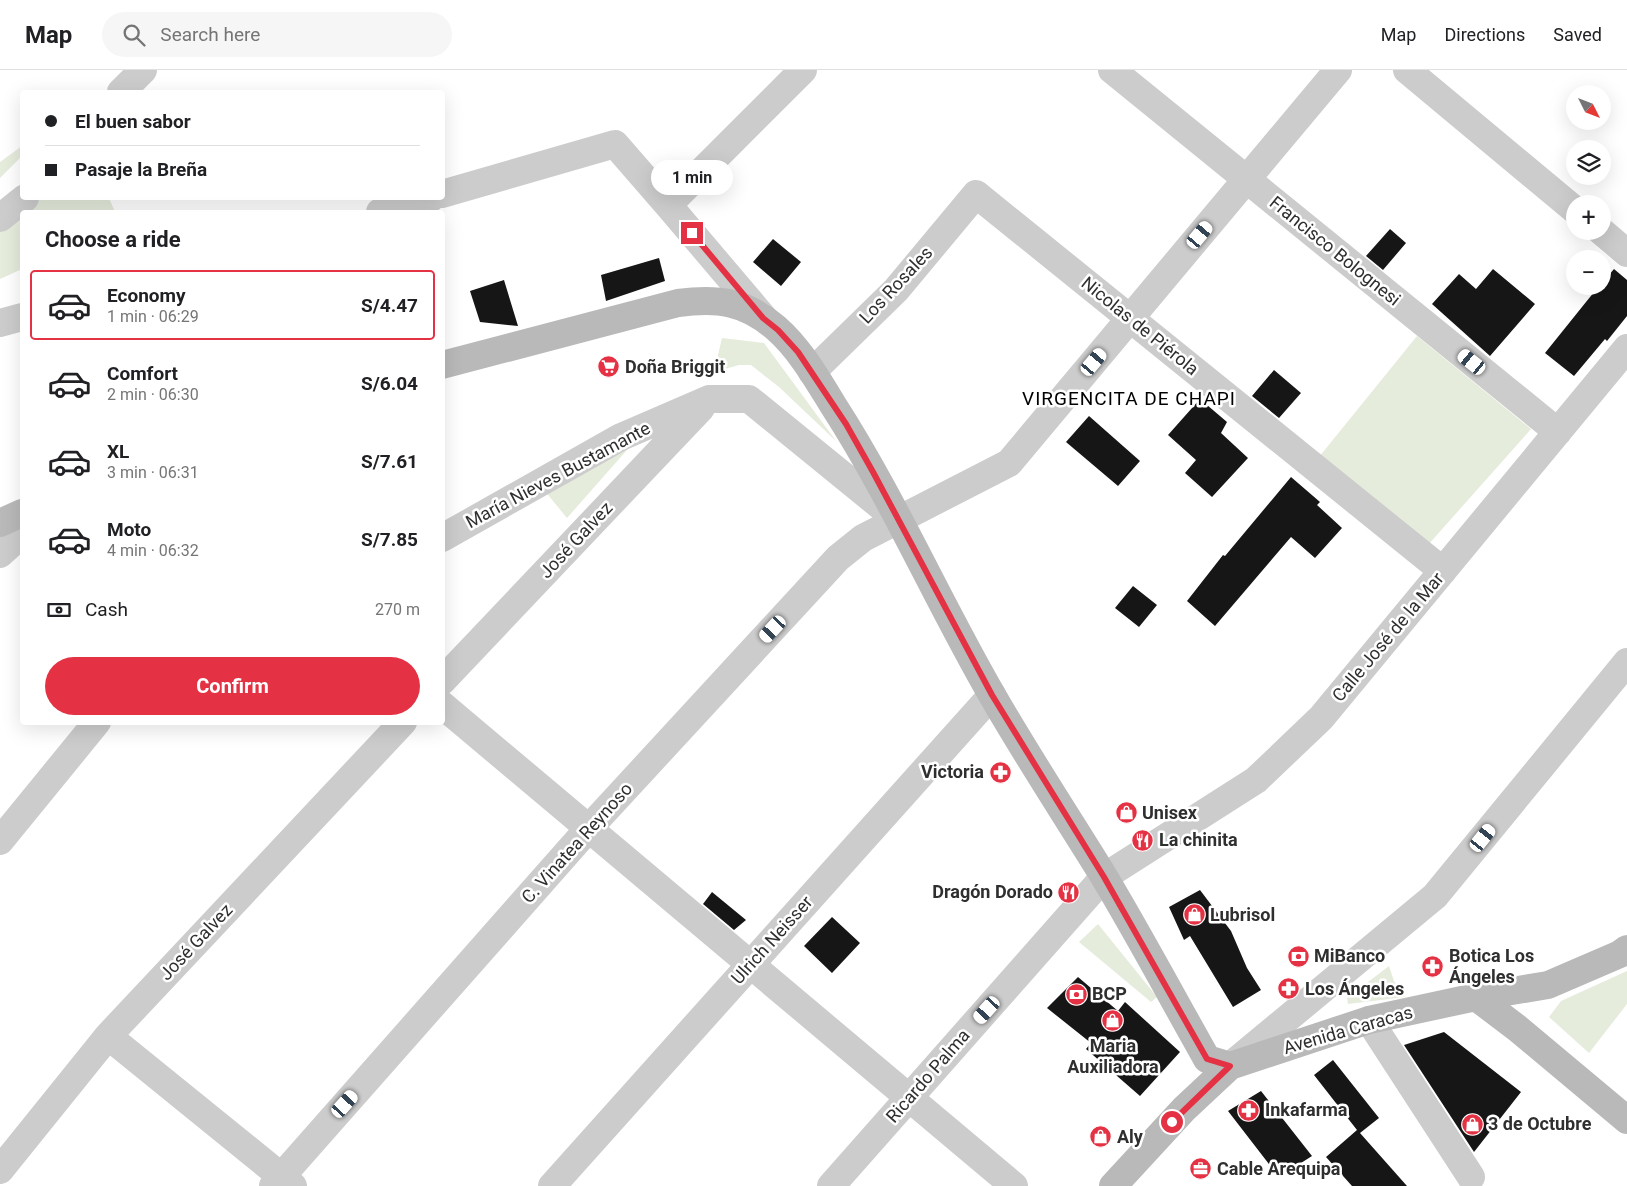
<!DOCTYPE html>
<meta charset="utf-8">
<style>
body{margin:0;font-family:Roboto,sans-serif;background:#f6f6f6;color:#202124;height:100vh;display:flex;flex-direction:column;font-size:19px;white-space:nowrap}
*{box-sizing:border-box;margin:0}
p{font-size:16px;color:#757577}
.icon{flex:none;width:28px;height:28px;fill:none;stroke:currentColor;stroke-width:2;stroke-linecap:round;stroke-linejoin:round}
.map{position:relative;flex:1;overflow:hidden}
.sheet{position:absolute;left:20px;top:140px;width:425px;height:515px;display:flex;flex-direction:column;background:#fff;border-radius:5px;box-shadow:0 5px 20px #0002}
.sheet>*{flex:none}
.top-card{position:absolute;left:20px;top:20px;width:425px;height:110px;border-radius:5px;box-shadow:0 5px 20px #0002;display:grid;align-content:center;height:110px;padding:0 25px;background:#fff}
.needle{width:32px;rotate:132deg}
.buttons{position:absolute;left:1566px;top:15px;display:grid;gap:10px}
.buttons a{display:grid;place-items:center;width:45px;height:45px;border-radius:50%;background:#fff;box-shadow:0 5px 20px #0002;font-size:25px}
.end{position:absolute;width:22px;height:22px;margin:-11px;border:6px solid #e43244;background:#fff;box-shadow:0 0 0 2px #fff}
.from{border-radius:50%}
.bubble{position:absolute;height:35px;border-radius:18px;background:#fff;box-shadow:0 5px 20px #0002;font-size:16px;font-weight:700;line-height:35px;text-align:center}
.car{position:absolute;width:15px;height:30px;margin:-15px -8px;border-radius:6px;box-shadow:0 0 4px 1px #0007;background:linear-gradient(#fff 24%,#345 0 40%,#fff 0 76%,#345 0 86%,#fff 0)}
.top-card b{display:flex;align-items:center;gap:18px;height:48px;font-size:19px}
.top-card b+b{border-top:1px solid #e0e0e0}
.top-card i{width:12px;height:12px;background:#202124}
ul{padding:0;list-style:none}
li{display:flex;align-items:center;gap:15px;height:70px;margin:0 10px 8px;padding:0 15px;border:2px solid transparent;border-radius:5px}
li div{flex:1}
li b{display:block;font-size:19px}
li em{font-style:normal;font-weight:700}
li.active{border-color:#e43244}
li>.icon{width:45px;height:45px;stroke-width:1.5}
h2{padding:0 25px;font-size:22px;line-height:60px}
.pay{display:flex;align-items:center;gap:12px;height:55px;padding:0 25px;font-size:19px}
.pay p{margin-inline-start:auto}
.action{display:flex;gap:10px;margin-top:auto;padding:10px 25px}
.action a{flex:1;height:58px;border-radius:30px;background:#e43244;color:#fff;font-size:20px;font-weight:700;line-height:58px;text-align:center}
header{display:flex;align-items:center;gap:30px;box-sizing:border-box;height:70px;padding:0 25px;background:#fff;border-bottom:1px solid #e0e0e0}
header strong{font-size:24px}
nav{display:flex;gap:28px;margin-inline-start:auto;font-size:18px}
.search{width:350px;height:45px;background:#f6f6f6;display:flex;align-items:center;gap:12px;box-sizing:border-box;padding:0 18px;border-radius:28px;color:#757577;font-size:19px}
.map>svg:first-child{display:block}
.green{fill:#e5ecdc}
.building{fill:#161616}
.lines{fill:none;stroke-linecap:round;stroke-linejoin:round}
.street{stroke:#ccc;stroke-width:28}
.secondary{stroke:#b9b9b9;stroke-width:28}
.route{stroke:#e43244;stroke-width:6}
.labels{text-anchor:middle;stroke-width:5;stroke-linejoin:round;paint-order:stroke}
.street-label{font-size:18px;fill:#2f2f2f;stroke:#fff}
.poi-label{font-size:18px;font-weight:bold;fill:#2f2f2f;stroke:#fff;text-anchor:start}
.neighbourhood-label{font-size:19px;letter-spacing:1px;fill:#000;stroke:#fff}
</style>
<header>
<strong>Map</strong>
<div class="search"><svg class="icon" aria-label="search" viewBox="0 0 24 24"><circle cx="10" cy="10" r="6"/><path d="M15 15l6 6"/></svg>Search here</div>
<nav><a>Map</a><a>Directions</a><a>Saved</a></nav>
</header>
<div class="map">
<svg width="1627" height="1116" viewBox="0 0 1627 1116">
<rect width="100%" height="100%" fill="#fff"/>
<!-- green -->
<path class="green" d="M 22,76 L 22,86 L 0,108 L 0,92 Z
M 33,128 L 109,128 L 115,142 L 22,142 L 22,199 L 0,209 L 0,159 Z
M 1417,266 L 1531,359 L 1428,475 L 1319,387 Z
M 722,268 L 764,273 L 836,371 L 779,317 L 751,295 L 739,295 L 714,302 Z
M 627,380 L 567,448 L 544,420 Z
M 1098,854 L 1157,927 L 1151,932 L 1079,872 Z
M 1389,896 L 1394,911 L 1405,927 L 1348,934 L 1347,928 Z
M 1627,901 L 1627,934 L 1589,983 L 1549,947 L 1561,931 Z"/>
<!-- building -->
<path class="building" d="M 1390,159 L 1406,173 L 1383,200 L 1366,186 Z
M 773,169 L 801,192 L 781,216 L 753,192 Z
M 659,188 L 665,211 L 606,231 L 601,205 Z
M 1493,199 L 1535,234 L 1490,286 L 1432,234 L 1459,204 L 1476,219 Z
M 1614,199 L 1627,210 L 1627,246 L 1607,271 L 1605,269 L 1574,306 L 1545,283 L 1586,232 L 1599,216 L 1602,216 L 1602,213 Z
M 504,210 L 518,256 L 480,252 L 470,221 Z
M 1274,300 L 1301,323 L 1279,348 L 1252,326 Z
M 1200,329 L 1227,352 L 1221,363 L 1248,388 L 1212,427 L 1185,403 L 1196,390 L 1168,365 Z
M 1089,346 L 1140,391 L 1118,416 L 1066,372 Z
M 1291,407 L 1320,432 L 1317,435 L 1342,458 L 1315,488 L 1291,467 L 1215,556 L 1187,531 L 1223,485 L 1225,486 Z
M 1133,516 L 1157,535 L 1139,557 L 1115,538 Z
M 1200,820 L 1231,861 L 1247,898 L 1261,920 L 1233,937 L 1190,866 L 1184,870 L 1169,837 Z
M 712,822 L 746,850 L 734,860 L 703,834 Z
M 832,847 L 860,873 L 832,903 L 804,876 Z
M 1078,907 L 1118,941 L 1125,932 L 1180,982 L 1140,1026 L 1086,979 L 1091,973 L 1047,938 Z
M 1444,962 L 1521,1022 L 1474,1082 L 1404,975 Z
M 1333,990 L 1379,1048 L 1360,1063 L 1407,1116 L 1352,1116 L 1326,1087 L 1357,1060 L 1314,1005 Z
M 1261,1021 L 1312,1086 L 1279,1107 L 1228,1041 Z"/>
<g class="lines">
<!-- street -->
<path class="street" d="M 1112,0 L 1558,362
M 1407,0 L 1575,140
M 121,22 L 143,0
M 442,124 L 615,74 L 668,135 L 763,247
M 668,135 L 803,0
M 380,142 L 431,128
M 0,148 L 25,128
M 1601,161 L 1627,183
M 0,253 L 22,247
M 812,302 L 896,220 L 976,124 L 1443,501
M 442,468 L 621,367 L 709,329 L 749,329 L 899,451
M 0,484 L 22,464
M 442,611 L 701,338
M 442,635 L 1014,1116
M 0,771 L 97,652
M 1369,950 L 1471,1107
M 108,966 L 293,1116
M 1230,996 L 1435,826 L 1627,592
M 0,1100 L 108,966 L 403,652
M 273,1116 L 589,758 L 838,488 L 863,468 L 1009,393 L 1338,0
M 552,1116 L 992,625
M 831,1116 L 1104,807 L 1256,710 L 1321,648 L 1627,278"/>
<!-- secondary -->
<path class="secondary" d="M 442,295 L 678,233 C 718,228 745,231 776,258 C 800,279 817,309 833,335 C 893,428 937,530 992,625 C 1027,686 1066,745 1103,805 C 1139,865 1172,927 1207,989 L 1230,996
M 0,453 L 22,443
M 1476,927 L 1517,958 L 1627,1050
M 1113,1116 L 1184,1039 L 1230,996 L 1369,950 L 1476,927 L 1548,915 L 1620,884 L 1627,879"/>
</g>
<g class="lines">
<!-- route -->
<path class="route" d="M 692,163 L 763,248 L 778,260 L 798,282 L 846,354 L 873,402 L 992,625 L 1104,807 L 1207,989 L 1230,996 L 1172,1052"/>
</g>
<!-- icons -->
<defs>
<symbol id="supermarket-disc" viewBox="-11 -11 22 22"><circle r="9.5" fill="#e43244" stroke="#fff"/><path d="M-6-5.5h2.5l.6 2H6L4.5 2H-2.5L-4.4-4H-6ZM-1.5 3.2a1.3 1.3 0 1 0 .1 0ZM3 3.2a1.3 1.3 0 1 0 .1 0Z" fill="#fff"/></symbol>
<symbol id="pharmacy-disc" viewBox="-11 -11 22 22"><circle r="9.5" fill="#e43244" stroke="#fff"/><path d="M-2-6h4v4h4v4h-4v4h-4v-4h-4v-4h4Z" fill="#fff"/></symbol>
<symbol id="shop-disc" viewBox="-11 -11 22 22"><circle r="9.5" fill="#e43244" stroke="#fff"/><path d="M-5-2.5h2.3a2.7 3.5 0 0 1 5.4 0H5L5.5 6h-11ZM-1.5-2.5h3a1.5 2.3 0 0 0-3 0Z" fill="#fff"/></symbol>
<symbol id="restaurant-disc" viewBox="-11 -11 22 22"><circle r="9.5" fill="#e43244" stroke="#fff"/><path d="M-5-6h1v4h1v-4h1v4h1v-4h1v5L-1.5 .5V6h-2V.5L-5-1ZM5-6V6H3V1.5H1.5Q1.5-4 5-6Z" fill="#fff"/></symbol>
<symbol id="bank-disc" viewBox="-11 -11 22 22"><circle r="9.5" fill="#e43244" stroke="#fff"/><path d="M-6-4H6V4H-6ZM0-2.3a2.3 2.3 0 1 0 0 4.6a2.3 2.3 0 1 0 0-4.6Z" fill="#fff"/></symbol>
<symbol id="office-disc" viewBox="-11 -11 22 22"><circle r="9.5" fill="#e43244" stroke="#fff"/><path d="M-6-3h4V-5.5h4V-3h4V5H-6ZM-1-4.5V-3h2v-1.5ZM-6 0V1H6V0Z" fill="#fff"/></symbol>
</defs>
<g fill-rule="evenodd">
<use href="#supermarket-disc" x="596" y="284" width="25" height="25"/>
<use href="#pharmacy-disc" x="988" y="690" width="25" height="25"/>
<use href="#shop-disc" x="1114" y="730" width="25" height="25"/>
<use href="#restaurant-disc" x="1130" y="758" width="25" height="25"/>
<use href="#restaurant-disc" x="1056" y="810" width="25" height="25"/>
<use href="#shop-disc" x="1182" y="832" width="25" height="25"/>
<use href="#bank-disc" x="1286" y="874" width="25" height="25"/>
<use href="#pharmacy-disc" x="1420" y="884" width="25" height="25"/>
<use href="#pharmacy-disc" x="1276" y="906" width="25" height="25"/>
<use href="#bank-disc" x="1064" y="912" width="25" height="25"/>
<use href="#shop-disc" x="1100" y="938" width="25" height="25"/>
<use href="#pharmacy-disc" x="1236" y="1028" width="25" height="25"/>
<use href="#shop-disc" x="1460" y="1042" width="25" height="25"/>
<use href="#shop-disc" x="1088" y="1054" width="25" height="25"/>
<use href="#office-disc" x="1188" y="1086" width="25" height="25"/>
</g>
<g class="labels">
<!-- street labels -->
<g class="street-label">
<text transform="translate(1335 181) rotate(39)" y="6">Francisco Bolognesi</text>
<text transform="translate(896 215) rotate(-47)" y="6">Los Rosales</text>
<text transform="translate(1140 256) rotate(39)" y="6">Nicolas de Piérola</text>
<text transform="translate(558 405) rotate(-28)" y="6">María Nieves Bustamante</text>
<text transform="translate(576 470) rotate(-47)" y="6">José Galvez</text>
<text transform="translate(1388 567) rotate(-50)" y="6">Calle José de la Mar</text>
<text transform="translate(577 773) rotate(-48)" y="6">C. Vinatea Reynoso</text>
<text transform="translate(772 870) rotate(-48)" y="6">Ulrich Neisser</text>
<text transform="translate(196 872) rotate(-47)" y="6">José Galvez</text>
<text transform="translate(1348 960) rotate(-16)" y="6">Avenida Caracas</text>
<text transform="translate(928 1006) rotate(-49)" y="6">Ricardo Palma</text>
</g>
<!-- poi labels -->
<g class="poi-label">
<text x="625" y="303">Doña Briggit</text>
<text x="984" y="708" text-anchor="end">Victoria</text>
<text x="1142" y="749">Unisex</text>
<text x="1159" y="776">La chinita</text>
<text x="1053" y="828" text-anchor="end">Dragón Dorado</text>
<text x="1210" y="851">Lubrisol</text>
<text x="1314" y="892">MiBanco</text>
<text x="1449" y="892">Botica Los<tspan x="1449" dy="21">Ángeles</tspan></text>
<text x="1305" y="925">Los Ángeles</text>
<text x="1092" y="930">BCP</text>
<text x="1113" y="982" text-anchor="middle">Maria<tspan x="1113" dy="21">Auxiliadora</tspan></text>
<text x="1265" y="1046">Inkafarma</text>
<text x="1488" y="1060">3 de Octubre</text>
<text x="1117" y="1073">Aly</text>
<text x="1217" y="1105">Cable Arequipa</text>
</g>
<!-- neighbourhood labels -->
<g class="neighbourhood-label">
<text x="1129" y="335">VIRGENCITA DE CHAPI</text>
</g>
</g>
</svg>
<div class="buttons">
<a><svg class="needle" viewBox="-14 -14 28 28"><path d="M0-13l5 13h-10z" fill="#e53935"/><path d="M0 13l5-13h-10z" fill="#757577"/></svg></a>
<a><svg class="icon" aria-label="layers" viewBox="0 0 24 24"><path d="M12 4l9 5-9 5-9-5zM3 14l9 5 9-5"/></svg></a>
<a>+</a>
<a>−</a>
</div>
<i class="end from" style="left:1172px;top:1052px"></i>
<i class="end" style="left:692px;top:163px"></i>
<div class="bubble" style="left:651px;top:90px;width:82px">1 min</div>
<i class="car" style="left:1200px;top:165px;rotate:40deg"></i>
<i class="car" style="left:1094px;top:292px;rotate:40deg"></i>
<i class="car" style="left:1472px;top:292px;rotate:309deg"></i>
<i class="car" style="left:773px;top:559px;rotate:223deg"></i>
<i class="car" style="left:1483px;top:768px;rotate:39deg"></i>
<i class="car" style="left:987px;top:940px;rotate:222deg"></i>
<i class="car" style="left:345px;top:1034px;rotate:42deg"></i>
<div class="top-card">
<b><i class="from"></i>El buen sabor</b>
<b><i></i>Pasaje la Breña</b>
</div>
<section class="sheet">
<h2>Choose a ride</h2>
<ul>
<li class="active"><svg class="icon" aria-label="car" viewBox="0 0 24 24"><path d="M5 17H2v-5l4-1 3-4h7l3 4 3 1v5h-3M9 17h6M6 11h13"/><circle cx="7" cy="17" r="2"/><circle cx="17" cy="17" r="2"/></svg><div><b>Economy</b><p>1 min · 06:29</p></div><em>S/4.47</em></li>
<li><svg class="icon" aria-label="car" viewBox="0 0 24 24"><path d="M5 17H2v-5l4-1 3-4h7l3 4 3 1v5h-3M9 17h6M6 11h13"/><circle cx="7" cy="17" r="2"/><circle cx="17" cy="17" r="2"/></svg><div><b>Comfort</b><p>2 min · 06:30</p></div><em>S/6.04</em></li>
<li><svg class="icon" aria-label="car" viewBox="0 0 24 24"><path d="M5 17H2v-5l4-1 3-4h7l3 4 3 1v5h-3M9 17h6M6 11h13"/><circle cx="7" cy="17" r="2"/><circle cx="17" cy="17" r="2"/></svg><div><b>XL</b><p>3 min · 06:31</p></div><em>S/7.61</em></li>
<li><svg class="icon" aria-label="car" viewBox="0 0 24 24"><path d="M5 17H2v-5l4-1 3-4h7l3 4 3 1v5h-3M9 17h6M6 11h13"/><circle cx="7" cy="17" r="2"/><circle cx="17" cy="17" r="2"/></svg><div><b>Moto</b><p>4 min · 06:32</p></div><em>S/7.85</em></li>
</ul>
<div class="pay"><svg class="icon" aria-label="cash" viewBox="0 0 24 24"><path d="M3 7h18v10H3z"/><circle cx="12" cy="12" r="2"/></svg>Cash<p>270 m</p></div>
<div class="action"><a>Confirm</a></div>
</section>
</div>
